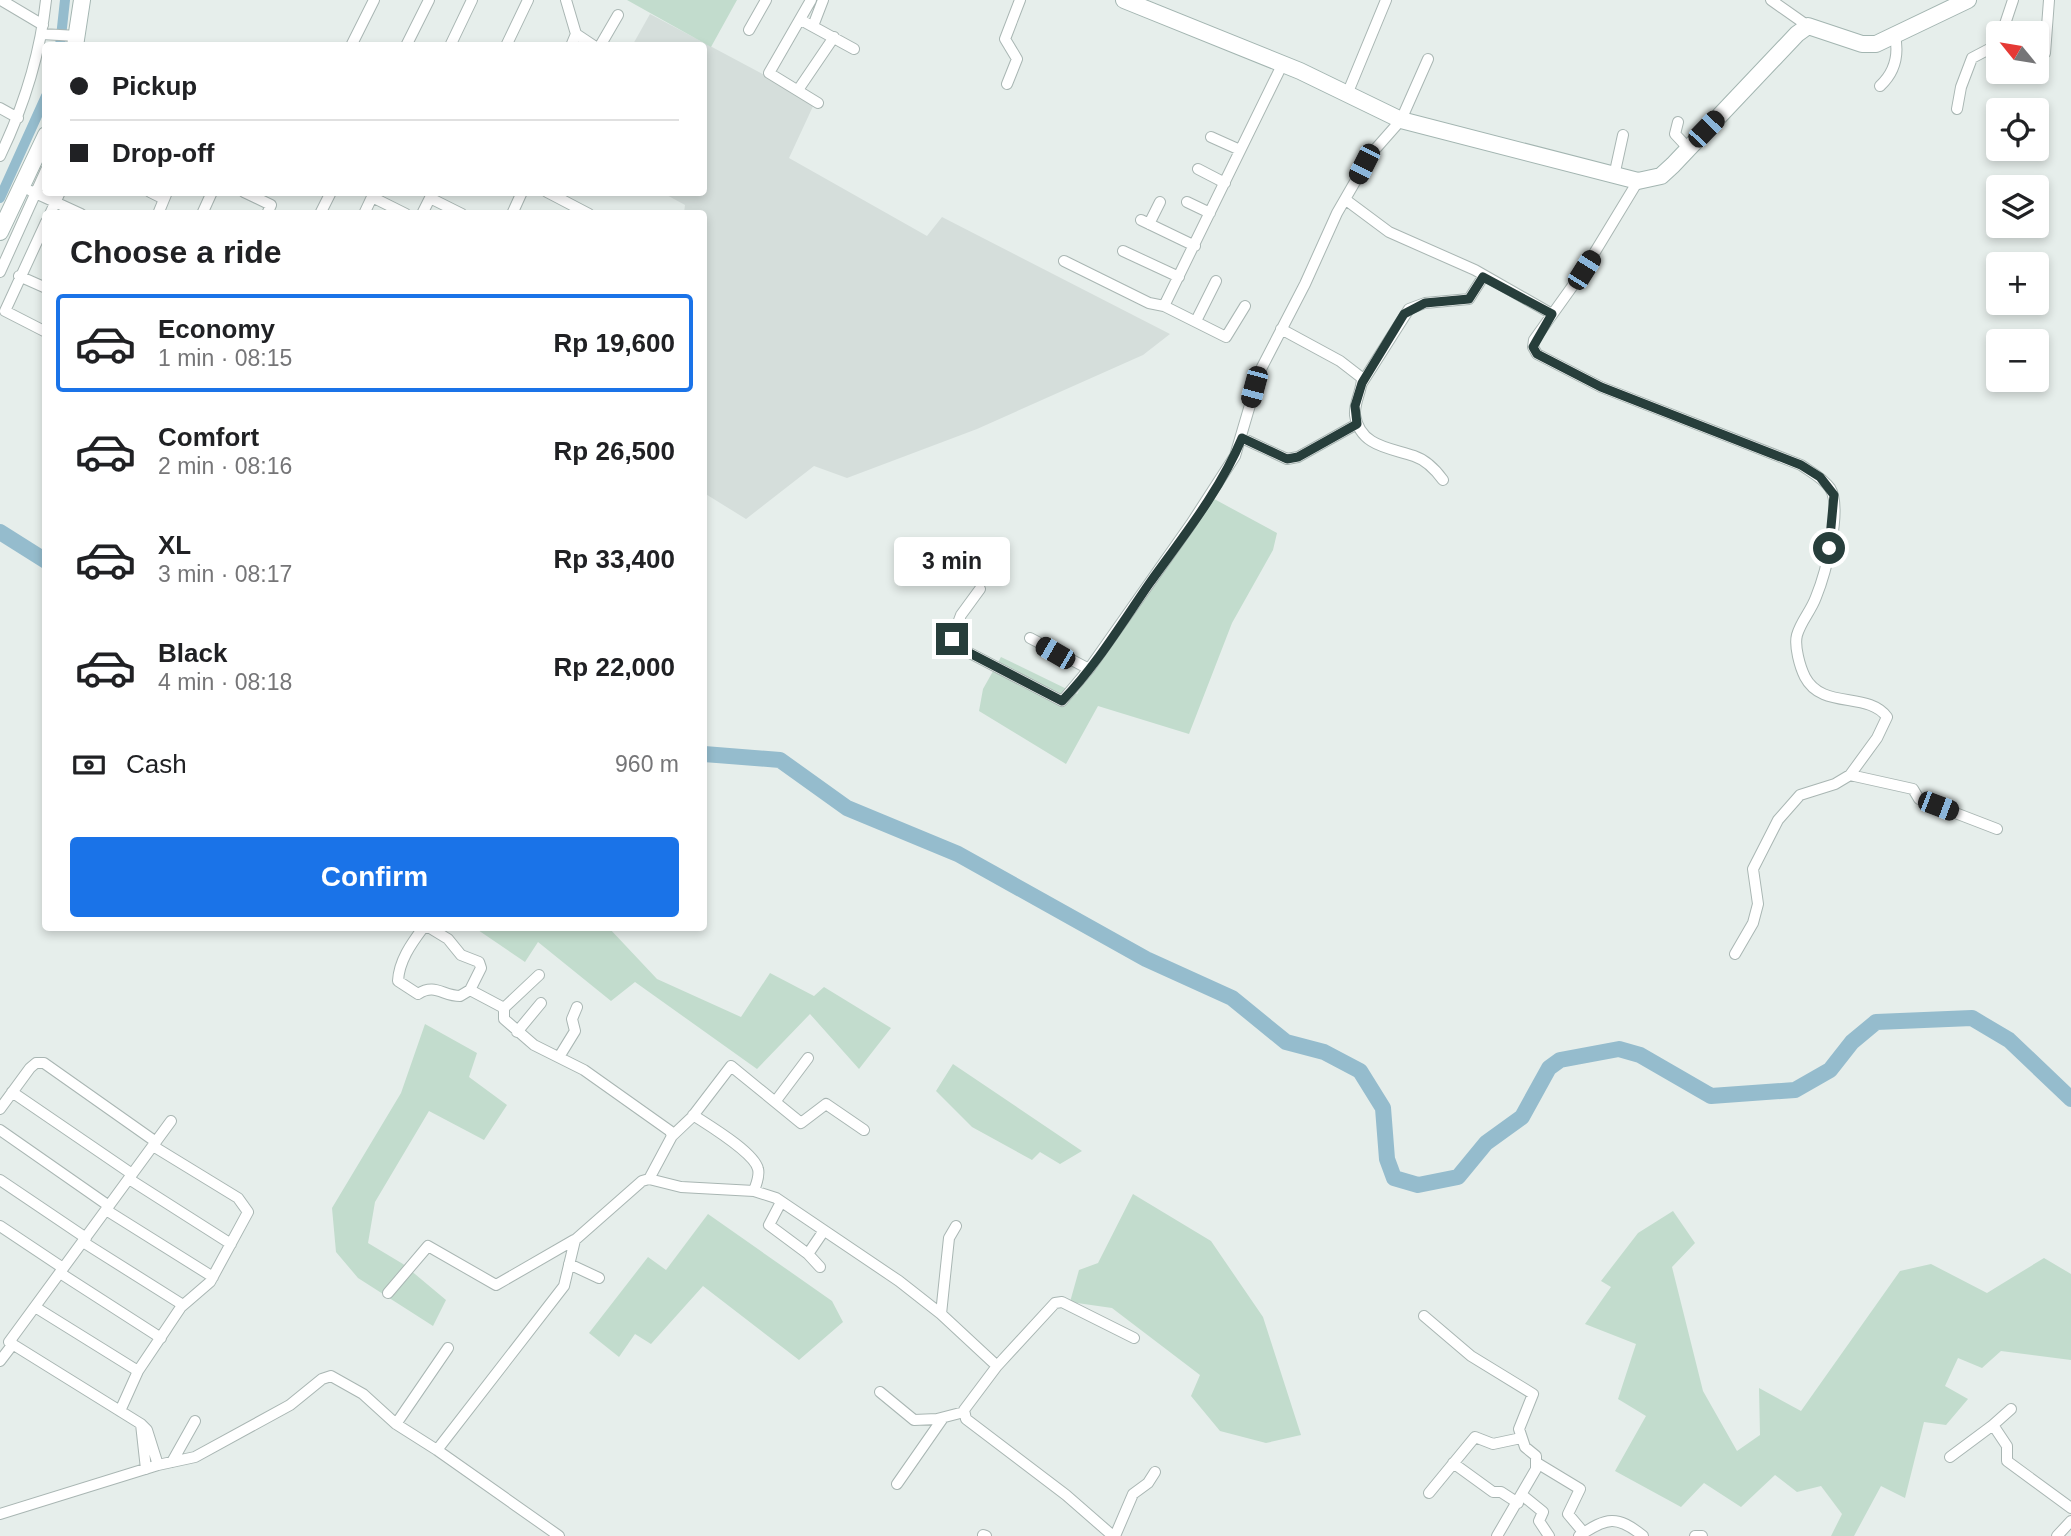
<!DOCTYPE html>
<meta charset="utf-8">
<style>
body{margin:0;font-family:Arial,sans-serif;background:#f6f6f6;color:#202124;height:100vh;display:flex;flex-direction:column;font-size:26px;white-space:nowrap}
*{box-sizing:border-box;margin:0}
p{font-size:23px;color:#757577}
.icon{flex:none;width:38px;height:38px;fill:none;stroke:currentColor;stroke-width:2;stroke-linecap:round;stroke-linejoin:round}
.map{position:relative;flex:1;overflow:hidden}
.drawer{position:absolute;left:42px;top:210px;width:665px;height:721px;display:flex;flex-direction:column;background:#fff;border-radius:7px;box-shadow:0 4px 10px #0003}
.drawer>*{flex:none}
.top-card{position:absolute;left:42px;top:42px;width:665px;height:154px;border-radius:7px;box-shadow:0 4px 10px #0003;display:grid;align-content:center;height:154px;padding:0 28px;background:#fff}
.needle{width:46px;rotate:300deg}
.controls{position:absolute;left:1986px;top:21px;display:grid;gap:14px}
.controls a{display:grid;place-items:center;width:63px;height:63px;border-radius:7px;background:#fff;box-shadow:0 4px 10px #0003;font-size:35px}
.end{position:absolute;width:32px;height:32px;margin:-16px;border:9px solid #273e3b;background:#fff;box-shadow:0 0 0 4px #fff}
.from{border-radius:50%}
.bubble{position:absolute;height:49px;border-radius:7px;background:#fff;box-shadow:0 4px 10px #0003;font-size:23px;font-weight:800;line-height:49px;text-align:center}
.car{position:absolute;width:21px;height:42px;margin:-21px -10px;border-radius:9px;box-shadow:0 0 5px 2px #0007;background:linear-gradient(#222 24%,#8ab4d8 0 40%,#222 0 76%,#8ab4d8 0 86%,#222 0)}
.top-card b{display:flex;align-items:center;gap:24px;height:66px;font-size:26px}
.top-card b+b{border-top:2px solid #e0e0e0}
.top-card i{width:18px;height:18px;background:#202124}
ul{padding:0;list-style:none}
li{display:flex;align-items:center;gap:21px;height:98px;margin:0 14px 10px;padding:0 14px;border:4px solid transparent;border-radius:7px}
li div{flex:1}
li b{display:block;font-size:26px}
li em{font-style:normal;font-weight:800}
li.selected{border-color:#1a73e8}
li>.icon{width:63px;height:63px;stroke-width:1.5}
h2{padding:0 28px;font-size:32px;line-height:84px}
.pay{display:flex;align-items:center;gap:18px;height:77px;padding:0 28px;font-size:26px}
.pay p{margin-inline-start:auto}
.button{display:flex;gap:14px;margin-top:auto;padding:14px 28px}
.button a{flex:1;height:80px;border-radius:7px;background:#1a73e8;color:#fff;font-size:28px;font-weight:800;line-height:80px;text-align:center}
.map>svg:first-child{display:block}
.built{fill:#d5dedb}
.green{fill:#c2dccd}
.lines{fill:none;stroke-linecap:round;stroke-linejoin:round}
.canal{stroke:#95bccd;stroke-width:10}
.river{stroke:#95bccd;stroke-width:16}
.street-casing{stroke:#a9b6b3;stroke-width:12}
.secondary-casing{stroke:#a3b5b1;stroke-width:18}
.street{stroke:#fff;stroke-width:10}
.secondary{stroke:#fff;stroke-width:16}
.route{stroke:#273e3b;stroke-width:9}
</style>
<div class="map">
<svg width="2071" height="1536" viewBox="0 0 2071 1536">
<rect width="100%" height="100%" fill="#e6eeeb"/>
<!-- built -->
<path class="built" d="M 650,14 L 815,102 L 789,158 L 927,236 L 942,217 L 1170,334 L 1143,355 L 977,429 L 847,478 L 814,466 L 746,519 L 704,493 L 704,214 L 684,213 L 685,205 L 663,193 L 704,192 L 704,46 L 632,46 Z"/>
<!-- green -->
<path class="green" d="M 627,0 L 737,0 L 711,47 Z
M 1205,494 L 1277,533 L 1273,550 L 1232,623 L 1189,734 L 1098,706 L 1066,764 L 979,711 L 983,689 L 1001,657 L 1077,694 L 1139,590 Z
M 475,928 L 609,928 L 657,979 L 741,1017 L 770,973 L 814,996 L 824,987 L 891,1028 L 859,1069 L 810,1014 L 757,1069 L 635,982 L 611,1001 L 538,942 L 525,962 Z
M 425,1024 L 477,1053 L 469,1077 L 507,1105 L 484,1140 L 429,1111 L 375,1202 L 368,1243 L 403,1264 L 446,1300 L 433,1326 L 358,1278 L 336,1252 L 332,1208 L 401,1093 Z
M 953,1064 L 1082,1151 L 1060,1164 L 1040,1152 L 1032,1160 L 972,1127 L 936,1091 Z
M 1133,1194 L 1211,1241 L 1263,1317 L 1301,1435 L 1266,1443 L 1220,1431 L 1191,1396 L 1200,1375 L 1112,1308 L 1070,1302 L 1079,1270 L 1098,1263 Z
M 1673,1211 L 1695,1243 L 1672,1267 L 1703,1391 L 1737,1451 L 1760,1435 L 1759,1388 L 1801,1411 L 1900,1271 L 1931,1264 L 1987,1293 L 2044,1258 L 2071,1274 L 2071,1360 L 2001,1351 L 1982,1368 L 1958,1358 L 1945,1386 L 1968,1399 L 1946,1425 L 1924,1422 L 1905,1498 L 1881,1486 L 1854,1536 L 1831,1536 L 1842,1514 L 1821,1486 L 1797,1492 L 1775,1475 L 1741,1507 L 1704,1483 L 1681,1507 L 1615,1471 L 1646,1416 L 1618,1399 L 1636,1344 L 1585,1324 L 1611,1287 L 1601,1281 L 1638,1233 Z
M 708,1214 L 832,1301 L 843,1322 L 799,1360 L 703,1286 L 651,1344 L 635,1334 L 619,1357 L 589,1333 L 648,1257 L 666,1270 Z"/>
<g class="lines">
<!-- canal -->
<path class="canal" d="M 60,46 L 65,0
M 0,198 L 46,96"/>
<!-- river -->
<path class="river" d="M 0,532 L 46,561
M 704,754 L 780,760 L 847,808 L 958,854 L 1146,959 L 1232,998 L 1286,1042 L 1324,1052 L 1360,1071 L 1383,1108 L 1387,1159 L 1394,1178 L 1418,1185 L 1458,1177 L 1486,1143 L 1522,1117 L 1549,1068 L 1560,1060 L 1619,1049 L 1640,1055 L 1711,1096 L 1795,1090 L 1830,1070 L 1852,1042 L 1876,1022 L 1972,1018 L 2009,1040 L 2071,1099"/>
<defs>
<path id="street" d="M 1,0 L 43,25
M 566,0 L 576,34 L 571,46
M 811,0 L 769,73 L 818,103
M 1771,0 L 1808,26
M 801,20 L 854,49
M 813,26 L 823,0
M 749,30 L 766,0
M 2002,33 L 2013,0
M 42,34 L 77,36
M 576,34 L 594,46
M 351,46 L 374,0
M 406,46 L 429,0
M 450,46 L 472,0
M 506,46 L 528,0
M 600,46 L 618,15
M 2045,53 L 2049,0
M 1007,84 L 1017,59 L 1005,39 L 1020,0
M 1880,86 C 1895,72 1899,55 1895,36
M 798,90 L 834,37
M 1348,92 L 1386,0
M 0,108 L 18,118
M 1957,109 L 1961,87 L 1972,58 L 1993,47 L 1998,38
M 1678,122 L 1675,134 L 1688,148
M 1211,137 L 1240,150
M 0,156 C 24,106 40,56 46,0
M 1198,169 L 1225,183
M 1614,176 L 1623,135
M 1638,181 L 1584,270 L 1534,340 L 1533,347 L 1537,354 L 1601,387 L 1801,465 C 1811,472 1823,478 1830,488 C 1843,509 1825,575 1816,597 C 1811,611 1801,621 1797,635 C 1794,646 1800,667 1805,677 C 1822,710 1868,691 1887,717 L 1877,738 L 1850,775 L 1835,784 L 1800,795 L 1778,820 L 1753,869 L 1758,904 L 1753,923 L 1735,954
M 31,191 L 81,214
M 150,192 L 164,199
M 244,192 L 271,205 L 267,214
M 547,192 L 589,214
M 430,198 L 462,214
M 1346,200 L 1389,232 L 1475,270 L 1552,314
M 1187,202 L 1210,213
M 50,214 L 60,192
M 158,214 L 167,192
M 202,214 L 212,192
M 320,214 L 331,192
M 364,214 L 372,197 L 406,214
M 422,214 L 432,194
M 512,214 L 522,192
M 1141,220 L 1195,246
M 46,222 L 5,311 L 46,332
M 1149,224 L 1160,202
M 1123,251 L 1179,277
M 1064,261 L 1149,303 L 1164,306 L 1283,63
M 0,272 L 46,170
M 19,276 L 46,288
M 1164,306 L 1226,337 L 1245,306
M 1196,321 L 1216,281
M 1281,329 L 1340,361 L 1362,378 C 1362,391 1354,402 1355,415 C 1360,447 1391,448 1414,456 C 1426,460 1435,469 1443,480
M 1362,383 L 1409,309 L 1425,303 L 1469,299 L 1483,277
M 1242,438 L 1287,459 L 1298,457 L 1357,424
M 980,589 L 961,615 L 952,639 L 960,648 L 1062,701 L 1089,669
M 1030,638 L 1089,669 L 1191,524 L 1235,456 L 1260,371 L 1305,284 L 1337,213 L 1371,154 L 1401,120 L 1428,59
M 1850,775 L 1913,789 L 1919,799 L 1997,829
M 429,928 L 423,928 C 411,944 399,961 398,981 L 418,994 C 435,983 443,996 460,996 L 470,990 L 481,968 L 479,962 L 461,955 L 448,939 L 430,928
M 539,975 L 504,1008 L 504,1019 L 534,1045 L 584,1070 L 670,1131 L 672,1136 L 649,1179
M 470,990 L 504,1008
M 517,1032 L 541,1003
M 559,1057 L 575,1031 L 572,1019 L 577,1007
M 12,1092 L 132,1174
M 775,1102 L 808,1058
M 0,1109 L 30,1068 L 36,1063 L 44,1063 L 156,1142
M 693,1115 C 708,1125 754,1152 758,1169 C 760,1176 756,1184 754,1191
M 0,1130 L 109,1206
M 672,1136 L 692,1117 L 731,1066 L 801,1123 L 826,1104 L 864,1130
M 129,1179 L 231,1244
M 0,1180 L 86,1238
M 781,1202 L 769,1225 L 808,1254
M 106,1210 L 213,1277
M 0,1226 L 63,1268
M 83,1242 L 183,1305
M 569,1264 L 599,1278
M 820,1267 L 808,1254 L 823,1232
M 60,1273 L 161,1338
M 388,1293 L 428,1246 L 496,1285 L 574,1240
M 35,1307 L 138,1371 L 120,1411
M 941,1314 L 949,1238 L 956,1226
M 1424,1316 L 1471,1356 L 1533,1394 L 1519,1429 L 1525,1447 L 1536,1456 L 1536,1469 L 1497,1536
M 0,1361 L 13,1344
M 997,1366 L 1055,1303 L 1062,1302 L 1134,1338
M 138,1371 L 181,1307 L 210,1282 L 248,1212 L 238,1198 L 153,1146
M 880,1392 L 914,1420 L 937,1419 L 964,1412
M 2011,1409 L 1993,1425 L 2007,1446 L 2007,1461 L 2071,1508
M 141,1424 L 146,1469
M 396,1424 L 448,1348
M 437,1450 L 559,1536
M 1950,1457 L 1993,1425
M 172,1462 L 195,1421
M 1453,1463 L 1493,1492 L 1501,1492 L 1518,1503
M 1537,1463 L 1580,1489 L 1568,1514 L 1584,1533
M 158,1465 L 147,1430 L 141,1424 L 9,1342 L 171,1121
M 897,1484 L 943,1418
M 1429,1493 L 1475,1437 L 1493,1444 L 1521,1438
M 1522,1495 L 1543,1512 L 1539,1521 L 1549,1536
M 0,1514 L 158,1465 L 195,1457 L 290,1405 L 322,1379 L 331,1376 L 363,1394 L 396,1424 L 437,1450 L 564,1286 L 575,1240 L 642,1181 L 649,1179 L 681,1187 L 754,1191 L 776,1198 L 899,1281 L 941,1314 L 997,1366 L 964,1410 L 966,1419 L 1066,1495 L 1113,1536
M 983,1535 L 986,1536
M 1115,1536 L 1133,1494 L 1148,1483 L 1155,1472
M 1579,1536 C 1607,1517 1617,1515 1643,1536
M 1695,1536 L 1702,1536
M 2057,1536 L 2071,1521"/>
<path id="secondary" d="M 1124,0 L 1300,71 L 1401,120 L 1638,181 L 1661,176 L 1673,165 L 1797,34 L 1808,26 L 1862,44 L 1876,44 L 1968,0
M 75,46 L 82,0
M 0,232 L 46,135"/>
</defs>
<!-- street casing -->
<use href="#street" class="street-casing"/>
<!-- secondary casing -->
<use href="#secondary" class="secondary-casing"/>
<!-- street -->
<use href="#street" class="street"/>
<!-- secondary -->
<use href="#secondary" class="secondary"/>
</g>
<g class="lines">
<!-- route -->
<path class="route" d="M 952,639 L 960,648 L 1062,701 C 1096,666 1122,623 1149,584 C 1182,538 1220,491 1242,438 L 1287,459 L 1298,457 L 1357,424 L 1355,406 L 1362,383 L 1404,314 L 1425,303 L 1469,299 L 1483,277 L 1552,314 L 1533,347 L 1537,354 L 1601,387 L 1801,465 L 1820,477 L 1834,495 L 1829,548"/>
</g>
</svg>
<div class="controls">
<a><svg class="needle" viewBox="-14 -14 28 28"><path d="M0-13l5 13h-10z" fill="#e53935"/><path d="M0 13l5-13h-10z" fill="#757577"/></svg></a>
<a><svg class="icon" aria-label="locate" viewBox="0 0 24 24"><circle cx="12" cy="12" r="6"/><path d="M12 2v4M12 18v4M2 12h4M18 12h4"/></svg></a>
<a><svg class="icon" aria-label="layers" viewBox="0 0 24 24"><path d="M12 4l9 5-9 5-9-5zM3 14l9 5 9-5"/></svg></a>
<a>+</a>
<a>−</a>
</div>
<i class="end from" style="left:1829px;top:548px"></i>
<i class="end" style="left:952px;top:639px"></i>
<div class="bubble" style="left:894px;top:537px;width:116px">3 min</div>
<i class="car" style="left:1706px;top:129px;rotate:44deg"></i>
<i class="car" style="left:1364px;top:164px;rotate:207deg"></i>
<i class="car" style="left:1584px;top:270px;rotate:32deg"></i>
<i class="car" style="left:1254px;top:387px;rotate:195deg"></i>
<i class="car" style="left:1055px;top:653px;rotate:300deg"></i>
<i class="car" style="left:1938px;top:806px;rotate:111deg"></i>
<div class="top-card">
<b><i class="from"></i>Pickup</b>
<b><i></i>Drop-off</b>
</div>
<section class="drawer">
<h2>Choose a ride</h2>
<ul>
<li class="selected"><svg class="icon" aria-label="car" viewBox="0 0 24 24"><path d="M5 17H2v-5l4-1 3-4h7l3 4 3 1v5h-3M9 17h6M6 11h13"/><circle cx="7" cy="17" r="2"/><circle cx="17" cy="17" r="2"/></svg><div><b>Economy</b><p>1 min · 08:15</p></div><em>Rp 19,600</em></li>
<li><svg class="icon" aria-label="car" viewBox="0 0 24 24"><path d="M5 17H2v-5l4-1 3-4h7l3 4 3 1v5h-3M9 17h6M6 11h13"/><circle cx="7" cy="17" r="2"/><circle cx="17" cy="17" r="2"/></svg><div><b>Comfort</b><p>2 min · 08:16</p></div><em>Rp 26,500</em></li>
<li><svg class="icon" aria-label="car" viewBox="0 0 24 24"><path d="M5 17H2v-5l4-1 3-4h7l3 4 3 1v5h-3M9 17h6M6 11h13"/><circle cx="7" cy="17" r="2"/><circle cx="17" cy="17" r="2"/></svg><div><b>XL</b><p>3 min · 08:17</p></div><em>Rp 33,400</em></li>
<li><svg class="icon" aria-label="car" viewBox="0 0 24 24"><path d="M5 17H2v-5l4-1 3-4h7l3 4 3 1v5h-3M9 17h6M6 11h13"/><circle cx="7" cy="17" r="2"/><circle cx="17" cy="17" r="2"/></svg><div><b>Black</b><p>4 min · 08:18</p></div><em>Rp 22,000</em></li>
</ul>
<div class="pay"><svg class="icon" aria-label="cash" viewBox="0 0 24 24"><path d="M3 7h18v10H3z"/><circle cx="12" cy="12" r="2"/></svg>Cash<p>960 m</p></div>
<div class="button"><a>Confirm</a></div>
</section>
</div>
